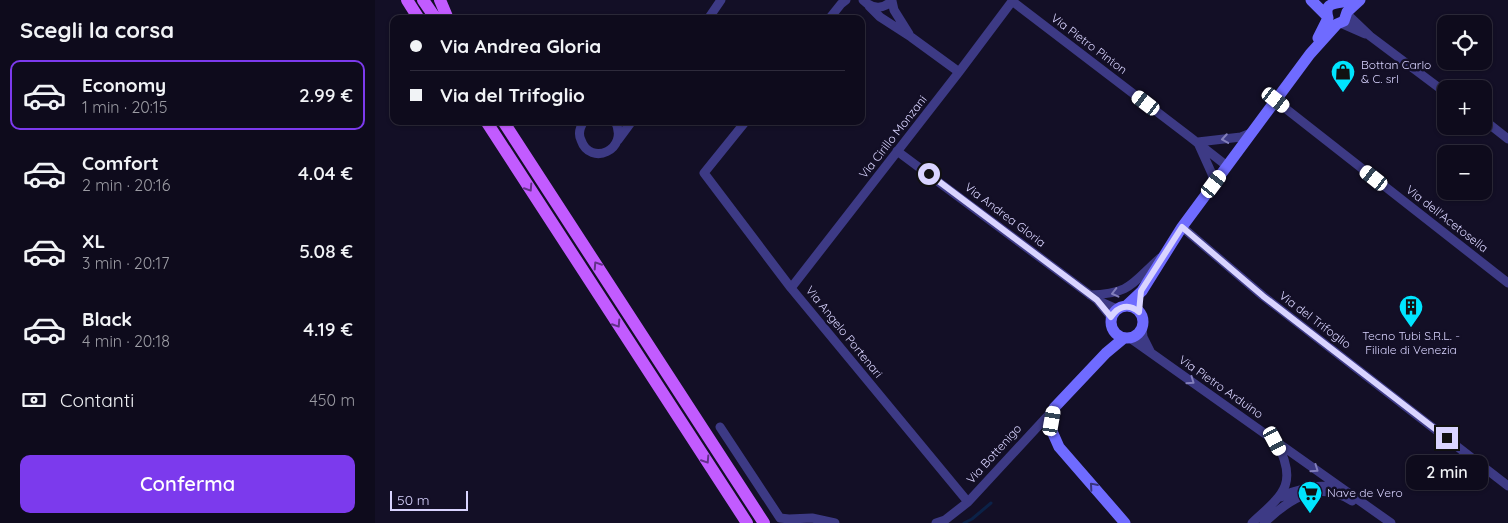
<!DOCTYPE html>
<html lang="it">
<meta charset="utf-8">
<style>
body{margin:0;font-family:Quicksand,sans-serif;background:#171425;color:#f1f3f6;height:100vh;display:flex;flex-direction:column;font-size:19px;white-space:nowrap}
*{box-sizing:border-box;margin:0}
p{font-size:16px;color:#9b9ba3}
.icon{flex:none;width:28px;height:28px;fill:none;stroke:currentColor;stroke-width:2;stroke-linecap:round;stroke-linejoin:round}
.map{position:relative;flex:1;overflow:hidden}
.sheet{display:flex;flex-direction:column;background:#0e0b1c;width:375px}
.sheet>*{flex:none}
.banner{position:absolute;left:15px;top:15px;width:475px;height:110px;border-radius:10px;box-shadow:0 1px 4px #0004,0 0 0 1px #2e2b3b;display:grid;align-content:center;height:110px;padding:0 20px;background:#0e0b1c}
.tools{position:absolute;left:1062px;top:15px;display:grid;gap:10px}
.tools a{display:grid;place-items:center;width:55px;height:55px;border-radius:10px;background:#0e0b1c;box-shadow:0 1px 4px #0004,0 0 0 1px #2e2b3b;font-size:25px}
.scale{position:absolute;left:15px;bottom:12px;width:78px;box-sizing:border-box;padding-left:5px;border:2px solid #d9d4ff;border-top:0;font-size:14px;line-height:18px;white-space:nowrap;color:#d9d4ff;-webkit-text-stroke:4px #130f26;paint-order:stroke}
.end{position:absolute;width:22px;height:22px;margin:-11px;border:6px solid #d9d4ff;background:#111;box-shadow:0 0 0 2px #111}
.from{border-radius:50%}
.bubble{position:absolute;height:35px;border-radius:10px;background:#0e0b1c;box-shadow:0 1px 4px #0004,0 0 0 1px #2e2b3b;font-size:16px;font-weight:600;line-height:35px;text-align:center}
.car{position:absolute;width:15px;height:30px;margin:-15px -8px;border-radius:6px;box-shadow:0 0 4px 1px #0007;background:linear-gradient(#fff 24%,#345 0 40%,#fff 0 76%,#345 0 86%,#fff 0)}
.banner b{display:flex;align-items:center;gap:18px;height:48px;font-size:19px}
.banner b+b{border-top:1px solid #2e2b3b}
.banner i{width:12px;height:12px;background:#f1f3f6}
ul{padding:0;list-style:none}
li{display:flex;align-items:center;gap:15px;height:70px;margin:0 10px 8px;padding:0 10px;border:2px solid transparent;border-radius:10px}
li div{flex:1}
li b{display:block;font-size:19px}
li em{font-style:normal;font-weight:600}
li.current{border-color:#7c3aed}
li>.icon{width:45px;height:45px;stroke-width:1.5}
h2{padding:0 20px;font-size:22px;line-height:60px}
.pay{display:flex;align-items:center;gap:12px;height:55px;padding:0 20px;font-size:19px}
.pay p{margin-inline-start:auto}
.action{display:flex;gap:10px;margin-top:auto;padding:10px 20px}
.action a{flex:1;height:58px;border-radius:10px;background:#7c3aed;color:#fff;font-size:20px;font-weight:600;line-height:58px;text-align:center}
main{display:flex;flex:1;min-height:0}
.map>svg:first-child{display:block}
.lines{fill:none;stroke-linecap:round;stroke-linejoin:round}
.stream{stroke:#0c2248;stroke-width:3}
.street{stroke:#3d3a85;stroke-width:9}
.secondary{stroke:#6f6bff;stroke-width:11}
.primary{stroke:#c25bff;stroke-width:12}
.oneway{stroke:#837fbc}
.oneway2{stroke:#623188}
.oneway3{stroke:#38347d}
.route{stroke:#d9d4ff;stroke-width:6}
.labels{text-anchor:middle;stroke-width:5;stroke-linejoin:round;paint-order:stroke}
.street-label{font-size:12px;fill:#d9d4ff;stroke:#130f26}
.poi-label{font-size:12px;fill:#d9d4ff;stroke:#130f26;text-anchor:start}
</style>
<main>
<section class="sheet">
<h2>Scegli la corsa</h2>
<ul>
<li class="current"><svg class="icon" aria-label="car" viewBox="0 0 24 24"><path d="M5 17H2v-5l4-1 3-4h7l3 4 3 1v5h-3M9 17h6M6 11h13"/><circle cx="7" cy="17" r="2"/><circle cx="17" cy="17" r="2"/></svg><div><b>Economy</b><p>1 min · 20:15</p></div><em>2.99 €</em></li>
<li><svg class="icon" aria-label="car" viewBox="0 0 24 24"><path d="M5 17H2v-5l4-1 3-4h7l3 4 3 1v5h-3M9 17h6M6 11h13"/><circle cx="7" cy="17" r="2"/><circle cx="17" cy="17" r="2"/></svg><div><b>Comfort</b><p>2 min · 20:16</p></div><em>4.04 €</em></li>
<li><svg class="icon" aria-label="car" viewBox="0 0 24 24"><path d="M5 17H2v-5l4-1 3-4h7l3 4 3 1v5h-3M9 17h6M6 11h13"/><circle cx="7" cy="17" r="2"/><circle cx="17" cy="17" r="2"/></svg><div><b>XL</b><p>3 min · 20:17</p></div><em>5.08 €</em></li>
<li><svg class="icon" aria-label="car" viewBox="0 0 24 24"><path d="M5 17H2v-5l4-1 3-4h7l3 4 3 1v5h-3M9 17h6M6 11h13"/><circle cx="7" cy="17" r="2"/><circle cx="17" cy="17" r="2"/></svg><div><b>Black</b><p>4 min · 20:18</p></div><em>4.19 €</em></li>
</ul>
<div class="pay"><svg class="icon" aria-label="cash" viewBox="0 0 24 24"><path d="M3 7h18v10H3z"/><circle cx="12" cy="12" r="2"/></svg>Contanti<p>450 m</p></div>
<div class="action"><a>Conferma</a></div>
</section>
<div class="map">
<svg width="1133" height="523" viewBox="0 0 1133 523">
<rect width="100%" height="100%" fill="#130f26"/>
<g class="lines">
<!-- stream -->
<path class="stream" d="M 589,523 L 597,519 L 616,503"/>
<!-- street -->
<path class="street" d="M 488,0 C 497,9 509,10 517,0
M 517,1 L 519,10 L 534,34
M 637,1 L 815,137 L 852,166
M 494,6 L 505,17 L 536,37 L 584,72
M 972,14 L 995,36 L 1071,93
M 333,19 L 346,0
M 454,19 L 466,4 L 471,0
M 965,23 L 990,34
M 901,101 L 1133,283
M 1109,120 L 1133,139
M 209,121 C 205,127 203,134 206,140 C 215,167 255,150 240,121
M 371,121 L 329,173 L 416,288 L 593,502
M 243,140 L 257,121
M 823,142 L 866,137 L 876,133
M 823,143 L 837,174 L 839,184
M 522,151 L 722,300 L 736,317
M 807,227 L 888,296 L 1133,486
M 416,288 L 584,72 L 638,0
M 715,295 C 756,294 757,283 785,258
M 724,301 L 742,309
M 767,328 L 768,337 L 775,351
M 755,338 L 1016,523
M 345,427 L 405,518 L 414,519 L 437,518 L 460,523
M 906,497 C 924,488 943,485 963,486
M 561,523 L 570,520 L 593,502 L 679,409
M 877,523 C 907,495 924,485 902,443
M 889,523 C 914,499 943,479 977,501"/>
<!-- secondary -->
<path class="secondary" d="M 936,0 L 952,16
M 943,38 L 953,18 C 948,0 963,5 973,0
M 751,306 L 767,291 L 807,227 L 935,54 L 962,24 L 969,21 L 972,12 L 985,0
M736 322a16 16 0 1 1 32 0a16 16 0 1 1-32 0Z
M 749,338 L 731,353 L 679,408 L 676,429 L 684,447 L 750,523"/>
<!-- primary -->
<path class="primary" d="M 32,0 L 44,19
M 48,0 L 61,19
M 65,0 L 73,19
M 111,121 L 372,523
M 128,121 L 389,523"/>
</g>
<!-- one-way arrows -->
<defs><path id="oneway-chevron" d="M-2-3.5L2.5 0L-2 3.5" fill="none" stroke-width="1.6" stroke-linecap="round" stroke-linejoin="round" transform="scale(1.25)"/></defs>
<g class="oneway">
<use href="#oneway-chevron" transform="translate(850 139) rotate(171)"/>
<use href="#oneway-chevron" transform="translate(740 293) rotate(166)"/>
<use href="#oneway-chevron" transform="translate(816 381) rotate(35)"/>
<use href="#oneway-chevron" transform="translate(940 469) rotate(35)"/>
</g>
<g class="oneway2">
<use href="#oneway-chevron" transform="translate(154 188) rotate(57)"/>
<use href="#oneway-chevron" transform="translate(222 265) rotate(-123)"/>
<use href="#oneway-chevron" transform="translate(242 324) rotate(57)"/>
<use href="#oneway-chevron" transform="translate(331 460) rotate(57)"/>
</g>
<use class="oneway3" href="#oneway-chevron" transform="translate(718 486) rotate(-131)"/>
<g class="lines">
<!-- route -->
<path class="route" d="M 554,174 L 722,300 L 736,317 C 743,306 754,303 764,312 L 766,291 L 807,227 L 888,296 L 1072,438"/>
</g>
<!-- icons -->
<defs>
<symbol id="shop-pin" viewBox="-11 -11 22 30"><path d="M0 17L-7.5 6A9.5 9.5 0 1 1 7.5 6Z" fill="#00e5ff" stroke="#130f26"/><path d="M-5-2.5h2.3a2.7 3.5 0 0 1 5.4 0H5L5.5 6h-11ZM-1.5-2.5h3a1.5 2.3 0 0 0-3 0Z" fill="#111"/></symbol>
<symbol id="building-pin" viewBox="-11 -11 22 30"><path d="M0 17L-7.5 6A9.5 9.5 0 1 1 7.5 6Z" fill="#00e5ff" stroke="#130f26"/><path d="M-4-6H4V6H1V3H-1V6H-4ZM-2.5-4.3h1.7v1.8h-1.7ZM.8-4.3h1.7v1.8H.8ZM-2.5-1h1.7V.8h-1.7ZM.8-1h1.7V.8H.8Z" fill="#111"/></symbol>
<symbol id="supermarket-pin" viewBox="-11 -11 22 30"><path d="M0 17L-7.5 6A9.5 9.5 0 1 1 7.5 6Z" fill="#00e5ff" stroke="#130f26"/><path d="M-6-5.5h2.5l.6 2H6L4.5 2H-2.5L-4.4-4H-6ZM-1.5 3.2a1.3 1.3 0 1 0 .1 0ZM3 3.2a1.3 1.3 0 1 0 .1 0Z" fill="#111"/></symbol>
</defs>
<g fill-rule="evenodd">
<use href="#shop-pin" x="954" y="58" width="28" height="38"/>
<use href="#building-pin" x="1022" y="293" width="28" height="38"/>
<use href="#supermarket-pin" x="921" y="479" width="28" height="38"/>
</g>
<g class="labels">
<!-- street labels -->
<g class="street-label">
<text transform="translate(714 44) rotate(37)" y="4">Via Pietro Pinton</text>
<text transform="translate(518 137) rotate(-52)" y="4">Via Cirillo Monzani</text>
<text transform="translate(630 215) rotate(37)" y="4">Via Andrea Gloria</text>
<text transform="translate(1072 219) rotate(38)" y="4">Via dell'Acetosella</text>
<text transform="translate(940 320) rotate(37)" y="4">Via del Trifoglio</text>
<text transform="translate(469 332) rotate(51)" y="4">Via Angelo Portenari</text>
<text transform="translate(846 387) rotate(35)" y="4">Via Pietro Arduino</text>
<text transform="translate(619 454) rotate(-48)" y="4">Via Bottenigo</text>
</g>
<!-- poi labels -->
<g class="poi-label">
<text x="986" y="69">Bottan Carlo<tspan x="986" dy="14">&amp; C. srl</tspan></text>
<text x="1036" y="340" text-anchor="middle">Tecno Tubi S.R.L. -<tspan x="1036" dy="14">Filiale di Venezia</tspan></text>
<text x="952" y="497">Nave de Vero</text>
</g>
</g>
</svg>
<div class="tools">
<a><svg class="icon" aria-label="locate" viewBox="0 0 24 24"><circle cx="12" cy="12" r="6"/><path d="M12 2v4M12 18v4M2 12h4M18 12h4"/></svg></a>
<a>+</a>
<a>−</a>
</div>
<div class="scale">50 m</div>
<i class="end from" style="left:554px;top:174px"></i>
<i class="end" style="left:1072px;top:438px"></i>
<div class="bubble" style="left:1031px;top:455px;width:82px">2 min</div>
<i class="car" style="left:901px;top:100px;rotate:128deg"></i>
<i class="car" style="left:771px;top:103px;rotate:307deg"></i>
<i class="car" style="left:999px;top:178px;rotate:308deg"></i>
<i class="car" style="left:839px;top:184px;rotate:37deg"></i>
<i class="car" style="left:677px;top:421px;rotate:10deg"></i>
<i class="car" style="left:900px;top:441px;rotate:152deg"></i>
<div class="banner">
<b><i class="from"></i>Via Andrea Gloria</b>
<b><i></i>Via del Trifoglio</b>
</div>
</div>
</main>
